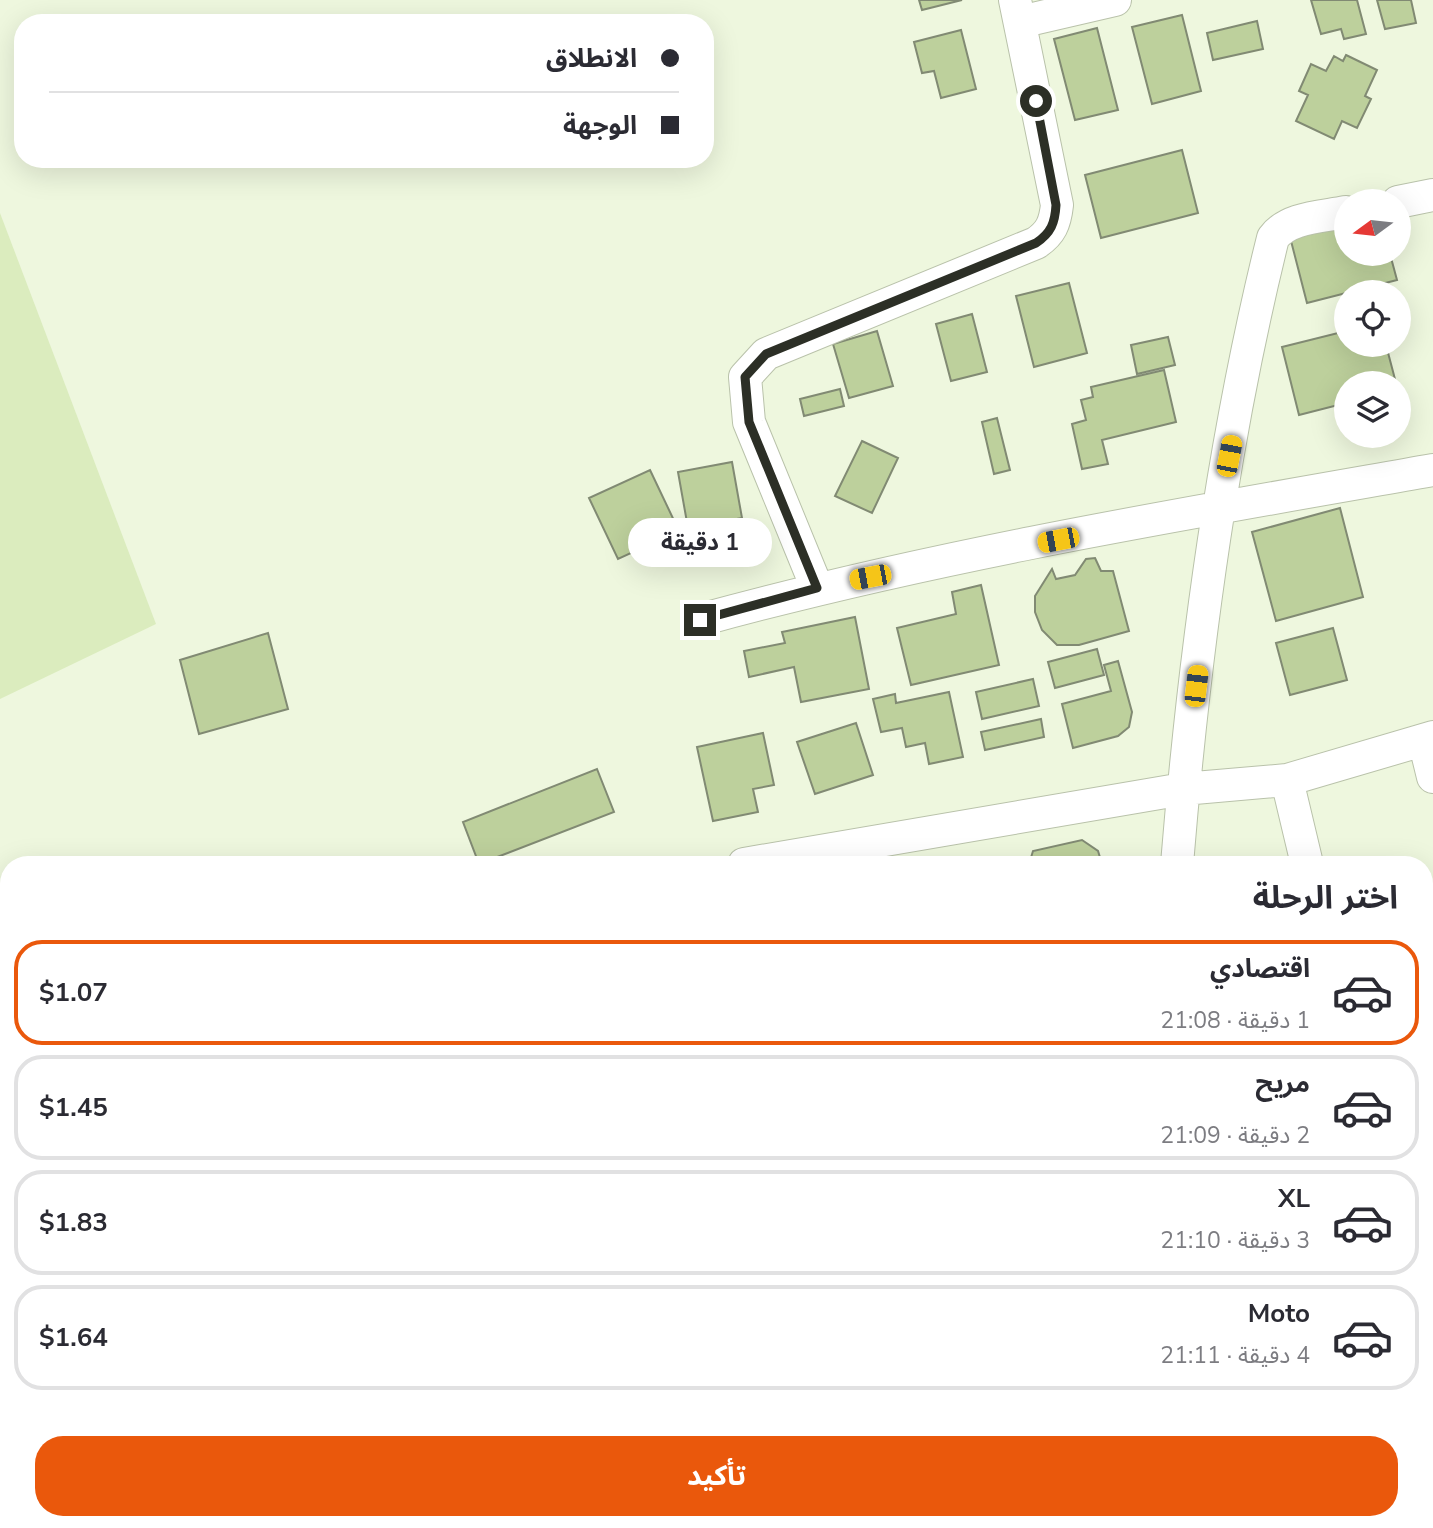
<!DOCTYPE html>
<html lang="ar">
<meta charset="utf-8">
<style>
body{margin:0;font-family:"Nunito Sans","Noto Sans Arabic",sans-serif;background:#f2f2f3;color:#2b2b33;direction:rtl;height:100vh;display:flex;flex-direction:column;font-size:26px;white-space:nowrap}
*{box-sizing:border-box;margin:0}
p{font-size:23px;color:#7c7c81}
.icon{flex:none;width:38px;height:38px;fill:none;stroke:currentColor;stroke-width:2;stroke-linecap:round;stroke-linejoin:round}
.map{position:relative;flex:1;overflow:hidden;direction:ltr}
.side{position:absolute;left:0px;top:856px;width:1433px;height:674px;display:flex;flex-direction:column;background:#fff;border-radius:28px 28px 0 0;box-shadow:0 7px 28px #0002;direction:rtl}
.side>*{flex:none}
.hud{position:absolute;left:14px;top:14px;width:700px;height:154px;border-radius:28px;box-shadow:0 7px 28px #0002;direction:rtl;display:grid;align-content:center;height:154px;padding:0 35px;background:#fff}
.needle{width:46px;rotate:255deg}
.controls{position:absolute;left:1334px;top:189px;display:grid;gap:14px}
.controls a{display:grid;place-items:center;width:77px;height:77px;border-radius:50%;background:#fff;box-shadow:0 7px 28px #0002;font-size:35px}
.end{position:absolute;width:32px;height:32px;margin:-16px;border:9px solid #2c2f26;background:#fff;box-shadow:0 0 0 4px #fff}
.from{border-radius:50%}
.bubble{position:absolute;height:49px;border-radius:24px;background:#fff;box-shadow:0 7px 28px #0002;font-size:23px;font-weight:700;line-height:49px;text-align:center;direction:rtl}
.car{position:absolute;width:21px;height:42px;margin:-21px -10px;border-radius:9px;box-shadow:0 0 5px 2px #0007;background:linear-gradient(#f5c518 24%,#345 0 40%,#f5c518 0 76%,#345 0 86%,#f5c518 0)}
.hud b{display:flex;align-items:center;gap:24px;height:66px;font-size:26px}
.hud b+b{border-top:2px solid #e1e1e2}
.hud i{width:18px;height:18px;background:#2b2b33}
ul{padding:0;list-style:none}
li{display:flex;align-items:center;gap:21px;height:105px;margin:0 14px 10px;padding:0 21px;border:4px solid #e1e1e2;border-radius:28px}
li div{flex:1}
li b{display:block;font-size:26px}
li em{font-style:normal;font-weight:700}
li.active{border-color:#ea580c}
li>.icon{width:63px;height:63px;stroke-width:1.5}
h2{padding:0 35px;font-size:32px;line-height:84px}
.primary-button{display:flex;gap:14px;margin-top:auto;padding:14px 35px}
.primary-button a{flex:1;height:80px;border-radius:28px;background:#ea580c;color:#fff;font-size:28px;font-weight:700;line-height:80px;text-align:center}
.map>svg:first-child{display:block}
.green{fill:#dbecbe}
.building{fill:#bdd09c;stroke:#818a73;stroke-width:2}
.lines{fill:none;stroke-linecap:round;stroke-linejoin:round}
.minor-casing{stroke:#b9c2aa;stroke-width:34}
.minor{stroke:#fff;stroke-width:32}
.route{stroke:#2c2f26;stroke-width:9}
</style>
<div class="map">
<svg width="1433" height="1528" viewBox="0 0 1433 1528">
<rect width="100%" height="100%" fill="#eef7de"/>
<!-- green -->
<path class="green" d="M 0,213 L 156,624 L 0,699 Z"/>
<!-- building -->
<path class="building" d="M 919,0 L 962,0 L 922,10 Z
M 1311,0 L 1357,0 L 1366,34 L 1344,39 L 1341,29 L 1321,34 Z
M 1377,0 L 1411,0 L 1416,23 L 1385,29 Z
M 1182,15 L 1201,91 L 1152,104 L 1132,27 Z
M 1257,21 L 1263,49 L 1213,60 L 1207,33 Z
M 1097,28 L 1118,110 L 1075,120 L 1054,39 Z
M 961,30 L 976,89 L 941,98 L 934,71 L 922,73 L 914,42 Z
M 1346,55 L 1377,70 L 1365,96 L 1371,99 L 1357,128 L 1342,121 L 1334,139 L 1296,121 L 1308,95 L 1299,91 L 1311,64 L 1326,71 L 1334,56 L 1343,61 Z
M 1182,150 L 1198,213 L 1101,238 L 1085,175 Z
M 1346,223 L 1346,254 L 1390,254 L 1397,280 L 1307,303 L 1290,237 Z
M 1069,283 L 1087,353 L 1034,367 L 1016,296 Z
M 972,314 L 987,372 L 951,381 L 936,324 Z
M 877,331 L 893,386 L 849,398 L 833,344 Z
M 1346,331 L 1346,345 L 1386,345 L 1396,383 L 1346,383 L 1346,403 L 1299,415 L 1282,347 Z
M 1168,337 L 1175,365 L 1137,374 L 1131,345 Z
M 1164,370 L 1176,422 L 1102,440 L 1108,464 L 1082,469 L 1072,424 L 1086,420 L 1081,400 L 1093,397 L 1091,387 Z
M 840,389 L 844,406 L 804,416 L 800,399 Z
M 997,418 L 1010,470 L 994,474 L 982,422 Z
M 862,441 L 898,458 L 872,513 L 835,496 Z
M 732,462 L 742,518 L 688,528 L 678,472 Z
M 650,470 L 679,531 L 618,559 L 589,498 Z
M 1340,508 L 1363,597 L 1276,621 L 1252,532 Z
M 1095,558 L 1101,571 L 1113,571 L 1129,631 L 1079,645 L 1057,645 L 1042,630 L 1035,612 L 1035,596 L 1052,569 L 1056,579 L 1075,575 L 1086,559 Z
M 981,585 L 999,665 L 911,685 L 897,628 L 956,614 L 952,592 Z
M 855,617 L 869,689 L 801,702 L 794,667 L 749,677 L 744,651 L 785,643 L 782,632 Z
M 1333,628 L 1347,680 L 1290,695 L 1276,643 Z
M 268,633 L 288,709 L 199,734 L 180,660 Z
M 1097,649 L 1104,675 L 1055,688 L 1048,662 Z
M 1118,661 L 1132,712 L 1129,727 L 1118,736 L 1073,748 L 1062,704 L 1111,691 L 1104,665 Z
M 1033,679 L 1039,706 L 982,719 L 976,692 Z
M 949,692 L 963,757 L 929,764 L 925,743 L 906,747 L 902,728 L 881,732 L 873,699 L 895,694 L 896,703 Z
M 1041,719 L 1044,737 L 985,750 L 981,732 Z
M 856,723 L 873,775 L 815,794 L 797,742 Z
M 763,733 L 774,785 L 753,789 L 758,812 L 713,821 L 697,747 Z
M 597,769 L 614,812 L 479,864 L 463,822 Z
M 1082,840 L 1098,851 L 1102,864 L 1029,864 L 1033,851 Z
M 1433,941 L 1433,994 L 1424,997 L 1424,943 Z
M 1433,1292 L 1433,1387 L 1424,1389 L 1424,1294 Z
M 1433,1486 L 1433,1526 L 1361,1528 L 1359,1521 L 1424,1521 L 1424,1489 Z
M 552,1521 L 625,1521 L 626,1528 L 553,1528 Z
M 788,1521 L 876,1521 L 877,1525 L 795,1528 Z
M 1109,1521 L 1186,1521 L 1188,1528 L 1077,1528 Z"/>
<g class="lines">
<defs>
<path id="minor" d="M 1020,22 L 1115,0
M 1398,202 L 1433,195
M 817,588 L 749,422 L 745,377 L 766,354 L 1036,243 C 1051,233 1055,223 1057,205 L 1015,0
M 700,620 C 940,554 1188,513 1433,470
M 1424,740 L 1433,777
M 1287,780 L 1307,864
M 744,864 L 1183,789 L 1287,780 L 1433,737
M 1177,864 C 1194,657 1223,439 1273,238 C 1288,217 1322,217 1346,212
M 1424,1080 L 1433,1078
M 373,1521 L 375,1528
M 289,1528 L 329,1521"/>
</defs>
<!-- minor casing -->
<use href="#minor" class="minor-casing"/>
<!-- minor -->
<use href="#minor" class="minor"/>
</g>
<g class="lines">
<!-- route -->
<path class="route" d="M 700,620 L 817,588 L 749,422 L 745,377 L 766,354 L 1036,243 C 1051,233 1055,223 1056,205 L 1036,101"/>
</g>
</svg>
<div class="controls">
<a><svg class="needle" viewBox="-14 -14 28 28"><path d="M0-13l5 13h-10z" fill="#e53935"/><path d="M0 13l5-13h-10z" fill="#7c7c81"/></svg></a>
<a><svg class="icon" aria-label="locate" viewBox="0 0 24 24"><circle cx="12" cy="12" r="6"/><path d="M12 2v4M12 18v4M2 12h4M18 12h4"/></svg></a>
<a><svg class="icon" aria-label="layers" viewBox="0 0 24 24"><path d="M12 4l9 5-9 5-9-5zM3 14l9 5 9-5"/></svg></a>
</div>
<i class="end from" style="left:1036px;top:101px"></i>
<i class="end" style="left:700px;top:620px"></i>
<div class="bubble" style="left:628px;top:518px;width:144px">1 دقيقة</div>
<i class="car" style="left:1229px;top:456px;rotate:11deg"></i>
<i class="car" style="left:1058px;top:540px;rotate:259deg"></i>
<i class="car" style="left:870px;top:577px;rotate:259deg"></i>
<i class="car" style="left:1196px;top:686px;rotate:7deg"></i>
<div class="hud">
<b><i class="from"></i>الانطلاق</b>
<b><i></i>الوجهة</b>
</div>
<section class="side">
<h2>اختر الرحلة</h2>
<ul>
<li class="active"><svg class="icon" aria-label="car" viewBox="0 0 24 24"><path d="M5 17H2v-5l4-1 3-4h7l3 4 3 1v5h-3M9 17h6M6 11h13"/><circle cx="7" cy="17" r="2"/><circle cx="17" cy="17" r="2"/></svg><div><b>اقتصادي</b><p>1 دقيقة · 21:08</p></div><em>$1.07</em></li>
<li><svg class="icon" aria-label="car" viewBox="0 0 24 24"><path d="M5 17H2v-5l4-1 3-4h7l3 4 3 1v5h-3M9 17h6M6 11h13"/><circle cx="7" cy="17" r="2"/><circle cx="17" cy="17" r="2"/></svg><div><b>مريح</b><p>2 دقيقة · 21:09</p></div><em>$1.45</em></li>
<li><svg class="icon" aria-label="car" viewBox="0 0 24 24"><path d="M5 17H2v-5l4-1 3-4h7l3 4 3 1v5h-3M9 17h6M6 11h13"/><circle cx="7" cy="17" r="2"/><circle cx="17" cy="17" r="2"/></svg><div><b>XL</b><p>3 دقيقة · 21:10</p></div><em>$1.83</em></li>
<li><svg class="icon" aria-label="car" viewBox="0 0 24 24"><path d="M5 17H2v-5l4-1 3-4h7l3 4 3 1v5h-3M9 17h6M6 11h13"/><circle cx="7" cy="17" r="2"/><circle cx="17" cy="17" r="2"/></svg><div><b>Moto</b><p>4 دقيقة · 21:11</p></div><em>$1.64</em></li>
</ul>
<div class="primary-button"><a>تأكيد</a></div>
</section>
</div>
